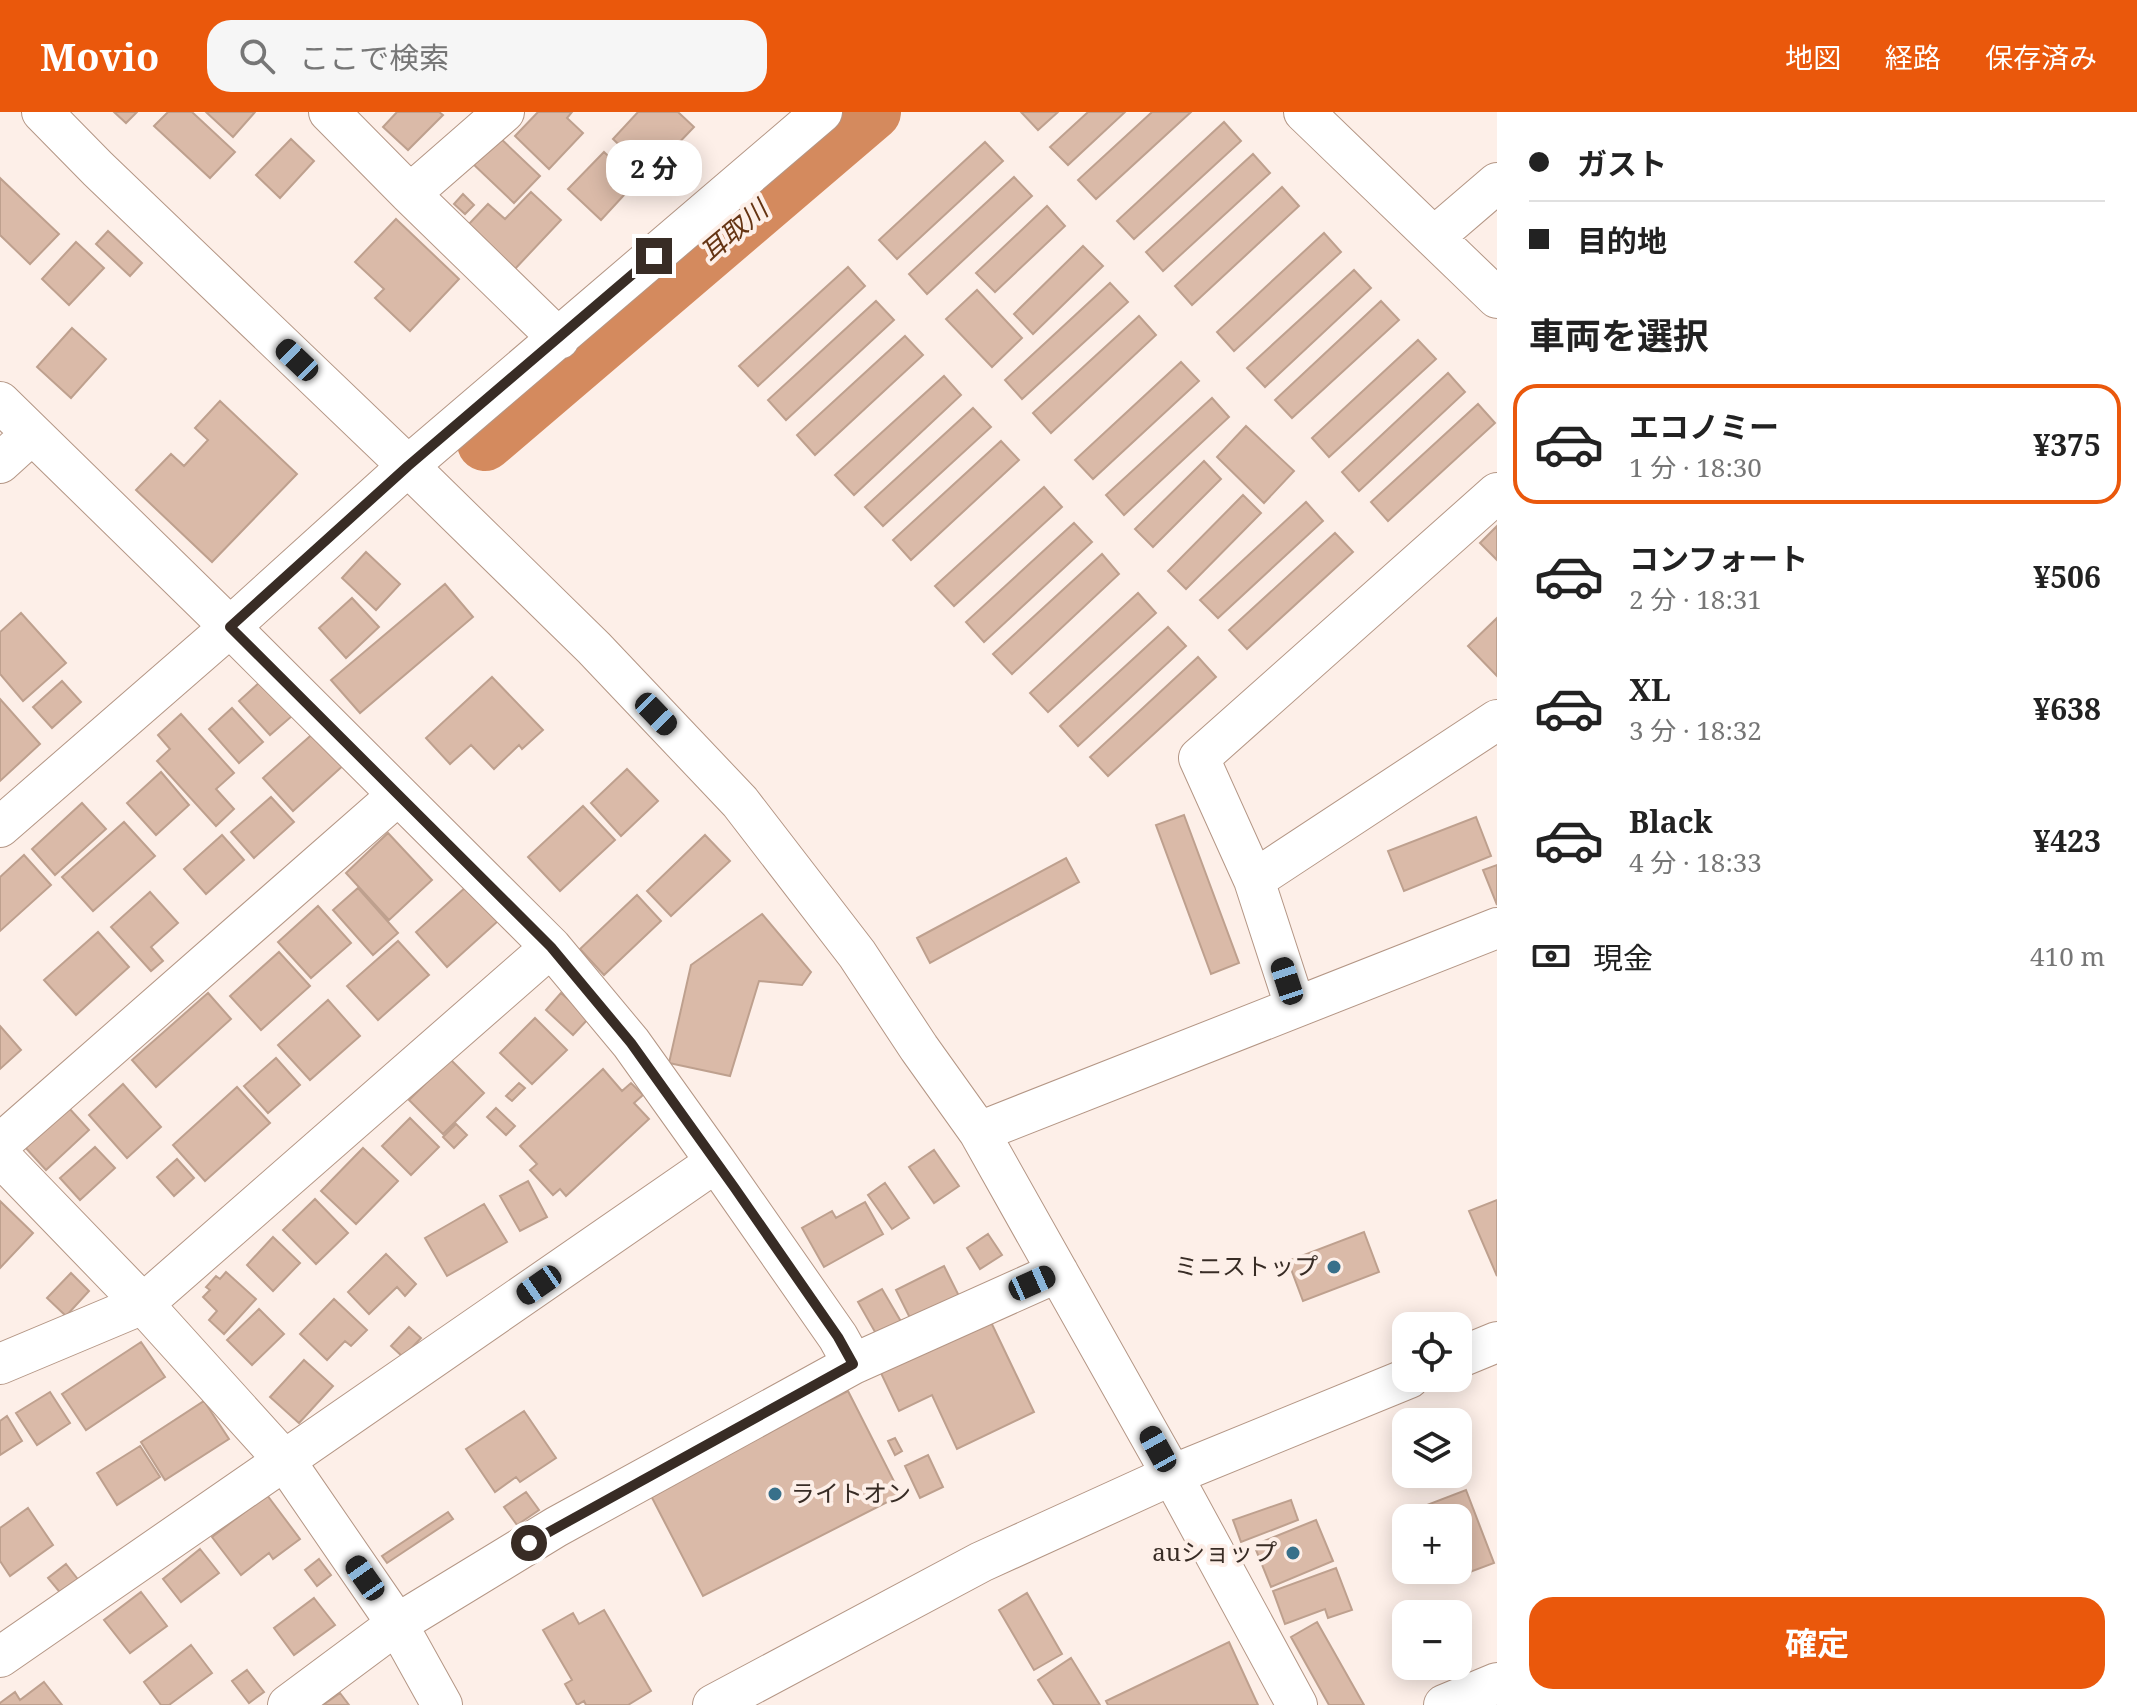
<!DOCTYPE html>
<html lang="ja">
<meta charset="utf-8">
<style>
body{margin:0;font-family:"Noto Serif","Noto Sans JP",serif;background:#f6f6f6;color:#222;height:100vh;display:flex;flex-direction:column;font-size:30px;white-space:nowrap}
*{box-sizing:border-box;margin:0}
p{font-size:26px;color:#767676}
.icon{flex:none;width:44px;height:44px;fill:none;stroke:currentColor;stroke-width:2;stroke-linecap:round;stroke-linejoin:round}
.map{position:relative;flex:1;overflow:hidden}
.side{display:flex;flex-direction:column;background:#fff;width:640px}
.side>*{flex:none}
.top-card{display:grid;align-content:center;height:176px;padding:0 32px;background:#fff}
.buttons{position:absolute;left:1392px;top:1200px;display:grid;gap:16px}
.buttons a{display:grid;place-items:center;width:80px;height:80px;border-radius:16px;background:#fff;box-shadow:0 4px 20px #0003;font-size:40px}
.end{position:absolute;width:36px;height:36px;margin:-18px;border:10px solid #382c25;background:#fff;box-shadow:0 0 0 4px #fff}
.from{border-radius:50%}
.bubble{position:absolute;height:56px;border-radius:24px;background:#fff;box-shadow:0 4px 20px #0003;font-size:26px;font-weight:700;line-height:56px;text-align:center}
.car{position:absolute;width:24px;height:48px;margin:-24px -12px;border-radius:10px;box-shadow:0 0 6px 2px #0007;background:linear-gradient(#222 24%,#8ab4d8 0 40%,#222 0 76%,#8ab4d8 0 86%,#222 0)}
.top-card b{display:flex;align-items:center;gap:28px;height:76px;font-size:30px}
.top-card b+b{border-top:2px solid #e0e0e0}
.top-card i{width:20px;height:20px;background:#222}
ul{padding:0;list-style:none}
li{display:flex;align-items:center;gap:24px;height:120px;margin:0 16px 12px;padding:0 16px;border:4px solid transparent;border-radius:24px}
li div{flex:1}
li b{display:block;font-size:30px}
li em{font-style:normal;font-weight:700}
li.active{border-color:#ea580c}
li>.icon{width:72px;height:72px;stroke-width:1.5}
h2{padding:0 32px;font-size:36px;line-height:96px}
.pay{display:flex;align-items:center;gap:20px;height:88px;padding:0 32px;font-size:30px}
.pay p{margin-inline-start:auto}
.action{display:flex;gap:16px;margin-top:auto;padding:16px 32px}
.action a{flex:1;height:92px;border-radius:24px;background:#ea580c;color:#fff;font-size:32px;font-weight:700;line-height:92px;text-align:center}
header{display:flex;align-items:center;gap:48px;box-sizing:border-box;height:112px;padding:0 40px;background:#ea580c;color:#fff}
header strong{font-size:38px}
nav{display:flex;gap:44px;margin-inline-start:auto;font-size:28px}
.search{width:560px;height:72px;background:#f6f6f6;display:flex;align-items:center;gap:20px;box-sizing:border-box;padding:0 28px;border-radius:24px;color:#767676;font-size:30px}
main{display:flex;flex:1;min-height:0}
.map>svg:first-child{display:block}
.lines{fill:none;stroke-linecap:round;stroke-linejoin:round}
.river{stroke:#d48a5e;stroke-width:56}
.building{fill:#dabaa8;stroke:#bea08e;stroke-width:2}
.minor-casing{stroke:#b49685;stroke-width:42}
.minor{stroke:#fff;stroke-width:40}
.route{stroke:#382c25;stroke-width:10}
.poi-dot{fill:#38708a;stroke:#fdefe8;stroke-width:3}
.labels{text-anchor:middle;stroke-width:8;stroke-linejoin:round;paint-order:stroke}
.poi-label{font-size:24px;fill:#382c25;stroke:#fdefe8;text-anchor:end}
.water-label{font-size:26px;font-style:italic;fill:#653413;stroke:#fdefe8}
</style>
<header>
<strong>Movio</strong>
<div class="search"><svg class="icon" aria-label="search" viewBox="0 0 24 24"><circle cx="10" cy="10" r="6"/><path d="M15 15l6 6"/></svg>ここで検索</div>
<nav><a>地図</a><a>経路</a><a>保存済み</a></nav>
</header>
<main>
<div class="map">
<svg width="1497" height="1593" viewBox="0 0 1497 1593">
<rect width="100%" height="100%" fill="#fdefe8"/>
<g class="lines">
<!-- river -->
<path class="river" d="M 485,331 L 873,0"/>
</g>
<!-- building -->
<path class="building" d="M 114,0 L 137,0 L 126,11 Z
M 168,0 L 192,0 L 235,40 L 210,66 L 154,14 Z
M 206,0 L 255,0 L 233,25 Z
M 397,0 L 439,0 L 443,3 L 408,38 L 383,15 Z
M 538,0 L 572,0 L 567,6 L 583,21 L 549,57 L 515,24 Z
M 638,0 L 678,0 L 694,15 L 649,62 L 613,27 Z
M 1021,0 L 1058,0 L 1038,18 Z
M 1088,0 L 1125,0 L 1068,53 L 1050,35 Z
M 1152,0 L 1191,0 L 1096,87 L 1078,68 Z
M 1224,10 L 1241,29 L 1134,127 L 1117,109 Z
M 498,24 L 540,64 L 514,91 L 472,51 Z
M 291,27 L 314,49 L 280,86 L 256,63 Z
M 985,30 L 1003,49 L 897,147 L 879,128 Z
M 604,40 L 636,70 L 601,108 L 568,77 Z
M 1253,42 L 1270,61 L 1163,159 L 1146,140 Z
M 1014,65 L 1032,84 L 927,182 L 909,162 Z
M 0,66 L 59,122 L 30,152 L 0,123 Z
M 1282,75 L 1299,94 L 1192,193 L 1175,174 Z
M 531,80 L 561,108 L 514,158 L 468,113 L 488,92 L 505,107 Z
M 463,82 L 474,93 L 465,102 L 454,92 Z
M 1047,94 L 1065,114 L 995,180 L 976,161 Z
M 396,107 L 459,167 L 410,219 L 375,186 L 384,177 L 355,150 Z
M 108,119 L 142,151 L 130,164 L 96,132 Z
M 1324,121 L 1341,140 L 1234,239 L 1217,220 Z
M 76,130 L 104,156 L 69,193 L 42,167 Z
M 1083,134 L 1103,154 L 1033,222 L 1014,202 Z
M 848,155 L 865,174 L 758,274 L 739,254 Z
M 1354,158 L 1371,176 L 1265,275 L 1247,256 Z
M 1110,171 L 1128,190 L 1022,287 L 1005,268 Z
M 977,178 L 1022,226 L 992,255 L 946,207 Z
M 876,189 L 894,208 L 786,308 L 768,288 Z
M 1381,189 L 1399,208 L 1292,306 L 1275,288 Z
M 1139,204 L 1156,223 L 1051,321 L 1033,301 Z
M 72,216 L 106,247 L 71,286 L 37,255 Z
M 905,224 L 923,243 L 815,343 L 797,323 Z
M 1418,228 L 1436,247 L 1329,345 L 1312,326 Z
M 1181,250 L 1199,269 L 1093,367 L 1075,348 Z
M 1448,261 L 1465,280 L 1359,379 L 1342,360 Z
M 944,264 L 961,283 L 854,383 L 835,363 Z
M 1212,286 L 1229,305 L 1124,403 L 1106,383 Z
M 220,289 L 297,362 L 212,450 L 136,378 L 171,342 L 184,354 L 208,328 L 195,316 Z
M 1478,292 L 1495,311 L 1388,409 L 1371,390 Z
M 973,296 L 991,315 L 883,414 L 865,395 Z
M 1246,314 L 1294,359 L 1264,391 L 1217,345 Z
M 1001,329 L 1019,348 L 911,448 L 893,428 Z
M 1204,349 L 1221,367 L 1153,435 L 1135,417 Z
M 1044,375 L 1062,395 L 954,494 L 935,474 Z
M 1243,383 L 1261,401 L 1186,477 L 1168,459 Z
M 1306,390 L 1323,409 L 1218,506 L 1200,488 Z
M 1074,411 L 1092,430 L 984,530 L 966,510 Z
M 1497,414 L 1497,448 L 1480,431 Z
M 1335,421 L 1353,440 L 1247,537 L 1229,518 Z
M 366,440 L 400,472 L 376,498 L 342,466 Z
M 1102,442 L 1119,462 L 1012,562 L 993,542 Z
M 445,472 L 473,505 L 360,601 L 331,568 Z
M 1138,481 L 1156,501 L 1048,600 L 1030,581 Z
M 352,486 L 379,515 L 346,546 L 319,516 Z
M 21,501 L 66,551 L 23,589 L 0,562 L 0,520 Z
M 1497,506 L 1497,564 L 1468,534 Z
M 1168,515 L 1186,534 L 1078,634 L 1060,614 Z
M 1198,545 L 1216,565 L 1108,664 L 1090,645 Z
M 492,565 L 543,618 L 522,637 L 519,633 L 494,657 L 471,633 L 450,652 L 426,626 Z
M 62,569 L 81,590 L 52,616 L 33,595 Z
M 261,569 L 292,604 L 270,623 L 239,589 Z
M 0,587 L 40,632 L 0,669 Z
M 232,596 L 263,630 L 239,651 L 209,617 Z
M 181,602 L 234,661 L 216,677 L 234,697 L 216,714 L 157,649 L 170,637 L 158,623 Z
M 317,618 L 346,651 L 293,699 L 263,666 Z
M 627,657 L 658,689 L 621,724 L 591,691 Z
M 161,660 L 189,693 L 156,723 L 127,691 Z
M 271,685 L 294,710 L 254,746 L 231,720 Z
M 82,691 L 106,717 L 55,763 L 32,737 Z
M 583,694 L 615,728 L 560,779 L 528,745 Z
M 1184,703 L 1239,851 L 1211,862 L 1156,713 Z
M 1476,705 L 1491,744 L 1404,779 L 1388,739 Z
M 124,710 L 155,744 L 93,799 L 62,765 Z
M 388,721 L 432,768 L 389,808 L 346,761 Z
M 222,723 L 244,748 L 206,782 L 184,757 Z
M 705,723 L 730,749 L 671,804 L 647,779 Z
M 24,743 L 51,773 L 0,819 L 0,765 Z
M 1066,746 L 1079,770 L 930,851 L 917,826 Z
M 1497,753 L 1497,793 L 1483,758 Z
M 467,774 L 498,809 L 447,855 L 416,820 Z
M 358,776 L 398,821 L 373,843 L 333,798 Z
M 150,780 L 178,811 L 151,835 L 163,849 L 151,859 L 111,815 Z
M 637,783 L 661,809 L 604,863 L 580,837 Z
M 318,794 L 351,831 L 311,866 L 278,830 Z
M 762,802 L 811,860 L 802,873 L 759,869 L 730,964 L 669,951 L 691,853 Z
M 98,820 L 129,855 L 76,903 L 44,868 Z
M 398,829 L 429,863 L 378,908 L 347,874 Z
M 279,840 L 310,874 L 261,918 L 230,884 Z
M 208,881 L 231,907 L 156,975 L 132,948 Z
M 561,881 L 589,906 L 573,923 L 546,898 Z
M 328,888 L 360,924 L 310,968 L 278,933 Z
M 535,906 L 567,938 L 532,972 L 500,941 Z
M 0,914 L 21,938 L 0,957 Z
M 276,946 L 300,973 L 268,1001 L 244,974 Z
M 450,947 L 484,981 L 443,1022 L 409,988 Z
M 603,957 L 622,979 L 631,971 L 643,983 L 634,991 L 649,1007 L 566,1084 L 560,1077 L 553,1083 L 530,1058 L 537,1052 L 520,1034 Z
M 519,971 L 525,976 L 512,989 L 506,984 Z
M 123,972 L 161,1015 L 127,1046 L 89,1003 Z
M 237,975 L 270,1011 L 205,1069 L 173,1033 Z
M 68,995 L 89,1018 L 46,1058 L 24,1034 Z
M 496,996 L 515,1014 L 506,1023 L 487,1005 Z
M 410,1006 L 439,1035 L 411,1063 L 382,1034 Z
M 456,1012 L 467,1023 L 454,1036 L 443,1025 Z
M 95,1035 L 115,1056 L 80,1088 L 60,1066 Z
M 363,1036 L 398,1069 L 356,1112 L 321,1079 Z
M 934,1038 L 959,1074 L 934,1091 L 909,1055 Z
M 177,1047 L 194,1066 L 174,1084 L 157,1065 Z
M 528,1069 L 547,1105 L 520,1119 L 500,1084 Z
M 885,1071 L 909,1106 L 892,1117 L 868,1083 Z
M 315,1087 L 348,1121 L 316,1152 L 283,1118 Z
M 1497,1088 L 1497,1164 L 1469,1099 Z
M 0,1089 L 33,1121 L 0,1156 Z
M 865,1090 L 883,1122 L 824,1155 L 802,1116 L 832,1099 L 836,1106 Z
M 484,1092 L 507,1130 L 447,1164 L 425,1126 Z
M 1364,1120 L 1379,1160 L 1303,1189 L 1288,1149 Z
M 988,1122 L 1002,1143 L 980,1157 L 967,1136 Z
M 273,1125 L 300,1151 L 273,1179 L 247,1153 Z
M 386,1142 L 416,1172 L 405,1184 L 397,1175 L 369,1202 L 348,1180 Z
M 944,1154 L 960,1186 L 912,1210 L 896,1178 Z
M 226,1160 L 256,1187 L 224,1222 L 209,1208 L 217,1199 L 203,1185 L 210,1178 L 206,1175 L 216,1164 L 220,1167 Z
M 71,1161 L 89,1179 L 66,1204 L 47,1186 Z
M 882,1177 L 903,1213 L 879,1227 L 858,1190 Z
M 334,1187 L 367,1218 L 351,1234 L 345,1229 L 327,1248 L 300,1222 Z
M 259,1197 L 284,1222 L 252,1253 L 227,1228 Z
M 989,1206 L 1034,1300 L 957,1337 L 932,1283 L 899,1299 L 880,1259 Z
M 409,1215 L 421,1226 L 403,1245 L 391,1234 Z
M 141,1230 L 165,1265 L 86,1318 L 62,1282 Z
M 304,1248 L 333,1274 L 299,1311 L 270,1285 Z
M 848,1279 L 901,1383 L 703,1484 L 649,1380 Z
M 50,1280 L 70,1311 L 37,1333 L 16,1301 Z
M 204,1289 L 229,1327 L 165,1368 L 141,1330 Z
M 524,1299 L 556,1346 L 520,1370 L 516,1365 L 495,1380 L 466,1337 Z
M 7,1304 L 22,1329 L 0,1343 L 0,1309 Z
M 895,1326 L 902,1339 L 895,1343 L 888,1329 Z
M 140,1334 L 160,1365 L 117,1393 L 97,1361 Z
M 928,1343 L 943,1375 L 920,1386 L 905,1354 Z
M 1466,1378 L 1494,1451 L 1446,1469 L 1442,1458 L 1458,1458 L 1458,1406 L 1422,1406 L 1419,1396 Z
M 526,1380 L 539,1398 L 517,1413 L 504,1395 Z
M 267,1383 L 300,1427 L 273,1447 L 269,1441 L 241,1463 L 212,1425 Z
M 1291,1388 L 1298,1408 L 1241,1430 L 1233,1408 Z
M 28,1396 L 53,1433 L 10,1464 L 0,1449 L 0,1416 Z
M 448,1400 L 453,1407 L 387,1451 L 382,1444 Z
M 1316,1408 L 1333,1449 L 1271,1475 L 1254,1433 Z
M 200,1437 L 219,1461 L 181,1490 L 163,1467 Z
M 319,1447 L 331,1463 L 317,1474 L 305,1458 Z
M 66,1452 L 80,1470 L 63,1484 L 48,1466 Z
M 1336,1456 L 1352,1498 L 1328,1506 L 1325,1497 L 1285,1512 L 1273,1479 Z
M 141,1480 L 167,1514 L 130,1541 L 104,1508 Z
M 1027,1481 L 1062,1542 L 1034,1558 L 999,1498 Z
M 314,1486 L 335,1513 L 294,1543 L 274,1516 Z
M 604,1498 L 651,1579 L 628,1593 L 586,1593 L 584,1589 L 577,1593 L 565,1572 L 572,1568 L 543,1518 L 573,1501 L 579,1512 Z
M 1317,1510 L 1364,1593 L 1329,1593 L 1291,1525 Z
M 1229,1530 L 1258,1593 L 1108,1593 L 1106,1589 Z
M 191,1533 L 212,1561 L 169,1593 L 161,1593 L 144,1570 Z
M 1071,1546 L 1100,1593 L 1054,1593 L 1038,1568 Z
M 247,1558 L 264,1580 L 249,1591 L 232,1569 Z
M 44,1570 L 62,1593 L 0,1593 L 0,1591 L 15,1580 L 20,1588 Z
M 340,1581 L 349,1593 L 323,1593 Z"/>
<g class="lines">
<defs>
<path id="minor" d="M 42,0 L 98,57 L 408,354 L 594,536 L 740,690 L 857,842 L 919,936 L 979,1020 L 1172,1363 L 1297,1593
M 329,0 L 410,82 L 559,227
M 1304,0 L 1497,186
M 410,82 L 504,0
M 1434,125 L 1497,71
M 0,290 L 230,515 L 551,835 L 631,931 L 716,1050 L 838,1225 L 853,1252
M 0,351 L 32,322
M 0,715 L 230,515 L 408,354 L 822,0
M 1254,768 L 1497,608
M 1295,894 L 1254,768 L 1199,646 L 1497,381
M 979,1020 L 1497,816
M 0,1032 L 398,683
M 0,1044 L 143,1192 L 285,1349 L 397,1512 L 442,1593
M 1458,1246 L 1497,1230
M 0,1252 L 143,1192 L 551,835
M 0,1545 L 716,1050
M 288,1593 L 397,1512 L 556,1415 L 853,1252 L 1058,1160
M 713,1593 L 981,1450 L 1172,1363 L 1409,1266
M 1444,1593 L 1497,1571"/>
</defs>
<!-- minor casing -->
<use href="#minor" class="minor-casing"/>
<!-- minor -->
<use href="#minor" class="minor"/>
</g>
<g class="lines">
<!-- route -->
<path class="route" d="M 529,1431 L 853,1252 L 838,1225 L 734,1075 L 631,931 L 551,835 L 230,515 L 408,354 L 654,144"/>
</g>
<!-- markers -->
<g class="poi-dot">
<circle cx="1334" cy="1155" r="8"/>
<circle cx="775" cy="1382" r="8"/>
<circle cx="1293" cy="1441" r="8"/>
</g>
<g class="labels">
<!-- poi labels -->
<g class="poi-label">
<text x="1318" y="1163">ミニストップ</text>
<text x="791" y="1390" text-anchor="start">ライトオン</text>
<text x="1277" y="1449">auショップ</text>
</g>
<!-- water labels -->
<g class="water-label">
<text transform="translate(734 119) rotate(-40)" y="9">耳取川</text>
</g>
</g>
</svg>
<div class="buttons">
<a><svg class="icon" aria-label="locate" viewBox="0 0 24 24"><circle cx="12" cy="12" r="6"/><path d="M12 2v4M12 18v4M2 12h4M18 12h4"/></svg></a>
<a><svg class="icon" aria-label="layers" viewBox="0 0 24 24"><path d="M12 4l9 5-9 5-9-5zM3 14l9 5 9-5"/></svg></a>
<a>+</a>
<a>−</a>
</div>
<i class="end from" style="left:529px;top:1431px"></i>
<i class="end" style="left:654px;top:144px"></i>
<div class="bubble" style="left:606px;top:28px;width:96px">2 分</div>
<i class="car" style="left:297px;top:248px;rotate:314deg"></i>
<i class="car" style="left:656px;top:602px;rotate:136deg"></i>
<i class="car" style="left:1287px;top:869px;rotate:342deg"></i>
<i class="car" style="left:1032px;top:1171px;rotate:66deg"></i>
<i class="car" style="left:539px;top:1173px;rotate:235deg"></i>
<i class="car" style="left:1158px;top:1337px;rotate:331deg"></i>
<i class="car" style="left:365px;top:1466px;rotate:325deg"></i>
</div>
<section class="side">
<div class="top-card">
<b><i class="from"></i>ガスト</b>
<b><i></i>目的地</b>
</div>
<h2>車両を選択</h2>
<ul>
<li class="active"><svg class="icon" aria-label="car" viewBox="0 0 24 24"><path d="M5 17H2v-5l4-1 3-4h7l3 4 3 1v5h-3M9 17h6M6 11h13"/><circle cx="7" cy="17" r="2"/><circle cx="17" cy="17" r="2"/></svg><div><b>エコノミー</b><p>1 分 · 18:30</p></div><em>¥375</em></li>
<li><svg class="icon" aria-label="car" viewBox="0 0 24 24"><path d="M5 17H2v-5l4-1 3-4h7l3 4 3 1v5h-3M9 17h6M6 11h13"/><circle cx="7" cy="17" r="2"/><circle cx="17" cy="17" r="2"/></svg><div><b>コンフォート</b><p>2 分 · 18:31</p></div><em>¥506</em></li>
<li><svg class="icon" aria-label="car" viewBox="0 0 24 24"><path d="M5 17H2v-5l4-1 3-4h7l3 4 3 1v5h-3M9 17h6M6 11h13"/><circle cx="7" cy="17" r="2"/><circle cx="17" cy="17" r="2"/></svg><div><b>XL</b><p>3 分 · 18:32</p></div><em>¥638</em></li>
<li><svg class="icon" aria-label="car" viewBox="0 0 24 24"><path d="M5 17H2v-5l4-1 3-4h7l3 4 3 1v5h-3M9 17h6M6 11h13"/><circle cx="7" cy="17" r="2"/><circle cx="17" cy="17" r="2"/></svg><div><b>Black</b><p>4 分 · 18:33</p></div><em>¥423</em></li>
</ul>
<div class="pay"><svg class="icon" aria-label="cash" viewBox="0 0 24 24"><path d="M3 7h18v10H3z"/><circle cx="12" cy="12" r="2"/></svg>現金<p>410 m</p></div>
<div class="action"><a>確定</a></div>
</section>
</main>
